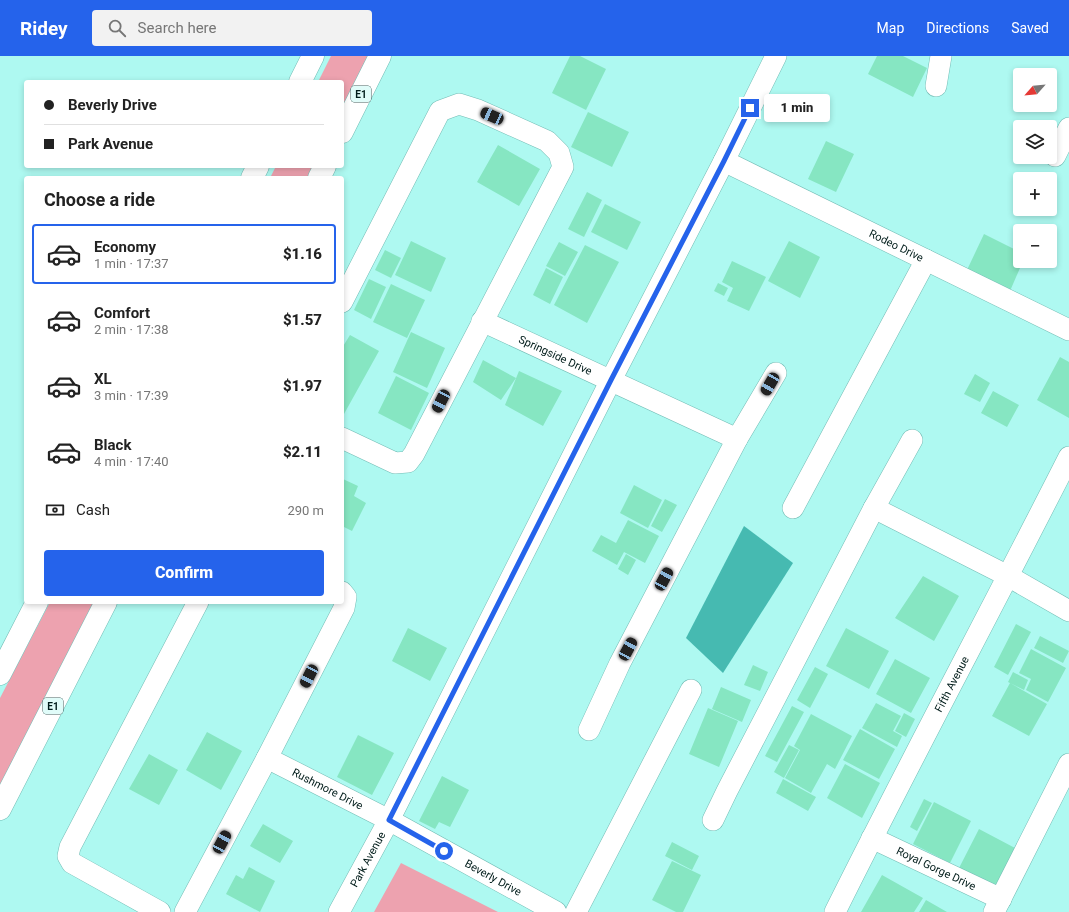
<!DOCTYPE html>
<meta charset="utf-8">
<style>
body{margin:0;font-family:Roboto,sans-serif;background:#f2f2f2;color:#222;height:100vh;display:flex;flex-direction:column;font-size:15px;white-space:nowrap}
*{box-sizing:border-box;margin:0}
p{font-size:13px;color:#767676}
.icon{flex:none;width:22px;height:22px;fill:none;stroke:currentColor;stroke-width:2;stroke-linecap:round;stroke-linejoin:round}
.map{position:relative;flex:1;overflow:hidden}
.panel{position:absolute;left:24px;top:120px;width:320px;height:428px;display:flex;flex-direction:column;background:#fff;border-radius:4px;box-shadow:0 2px 6px #0003}
.panel>*{flex:none}
.banner{position:absolute;left:24px;top:24px;width:320px;height:88px;border-radius:4px;box-shadow:0 2px 6px #0003;display:grid;align-content:center;height:88px;padding:0 20px;background:#fff}
.needle{width:26px;rotate:243deg}
.buttons{position:absolute;left:1013px;top:12px;display:grid;gap:8px}
.buttons a{display:grid;place-items:center;width:44px;height:44px;border-radius:4px;background:#fff;box-shadow:0 2px 6px #0003;font-size:20px}
.end{position:absolute;width:18px;height:18px;margin:-9px;border:5px solid #2563eb;background:#fff;box-shadow:0 0 0 2px #fff}
.from{border-radius:50%}
.bubble{position:absolute;height:28px;border-radius:4px;background:#fff;box-shadow:0 2px 6px #0003;font-size:13px;font-weight:800;line-height:28px;text-align:center}
.car{position:absolute;width:12px;height:24px;margin:-12px -6px;border-radius:5px;box-shadow:0 0 3px 1px #0007;background:linear-gradient(#222 24%,#8ab4d8 0 40%,#222 0 76%,#8ab4d8 0 86%,#222 0)}
.banner b{display:flex;align-items:center;gap:14px;height:38px;font-size:15px}
.banner b+b{border-top:1px solid #e0e0e0}
.banner i{width:10px;height:10px;background:#222}
ul{padding:0;list-style:none}
li{display:flex;align-items:center;gap:12px;height:60px;margin:0 8px 6px;padding:0 12px;border:2px solid transparent;border-radius:4px}
li div{flex:1}
li b{display:block;font-size:15px}
li em{font-style:normal;font-weight:800}
li.selected{border-color:#2563eb}
li>.icon{width:36px;height:36px;stroke-width:1.5}
h2{padding:0 20px;font-size:18px;line-height:48px}
.pay{display:flex;align-items:center;gap:10px;height:44px;padding:0 20px;font-size:15px}
.pay p{margin-inline-start:auto}
.primary-button{display:flex;gap:8px;margin-top:auto;padding:8px 20px}
.primary-button a{flex:1;height:46px;border-radius:4px;background:#2563eb;color:#fff;font-size:16px;font-weight:800;line-height:46px;text-align:center}
header{display:flex;align-items:center;gap:24px;box-sizing:border-box;height:56px;padding:0 20px;background:#2563eb;color:#fff}
header strong{font-size:19px}
nav{display:flex;gap:22px;margin-inline-start:auto;font-size:14px}
.search{width:280px;height:36px;background:#f2f2f2;display:flex;align-items:center;gap:10px;box-sizing:border-box;padding:0 14px;border-radius:4px;color:#767676;font-size:15px}
.map>svg:first-child{display:block}
.green{fill:#eda2af}
.water{fill:#46bab1}
.building{fill:#86e6c2}
.lines{fill:none;stroke-linecap:round;stroke-linejoin:round}
.street-casing{stroke:#73bcb5;stroke-width:22}
.highway-casing{stroke:#73bcb5;stroke-width:23}
.street{stroke:#fff;stroke-width:21}
.highway{stroke:#fff;stroke-width:22}
.route{stroke:#2563eb;stroke-width:5}
.labels{text-anchor:middle;stroke-width:3.5;stroke-linejoin:round;paint-order:stroke}
.shield{fill:#e0fcf9;stroke:#435f5d;stroke-width:1}
.shield-label{font-size:10px;font-weight:bold;fill:#001c1a}
.street-label{font-size:11px;fill:#001c1a;stroke:#e0fcf9}
</style>
<header>
<strong>Ridey</strong>
<div class="search"><svg class="icon" aria-label="search" viewBox="0 0 24 24"><circle cx="10" cy="10" r="6"/><path d="M15 15l6 6"/></svg>Search here</div>
<nav><a>Map</a><a>Directions</a><a>Saved</a></nav>
</header>
<div class="map">
<svg width="1069" height="856" viewBox="0 0 1069 856">
<rect width="100%" height="100%" fill="#aef9f1"/>
<!-- green -->
<path class="green" d="M 331,0 L 371,0 L 342,58 L 342,26 L 318,26 Z
M 276,110 L 316,110 L 310,122 L 270,122 Z
M 50,546 L 94,546 L 0,730 L 0,642 Z
M 401,807 L 498,856 L 374,856 Z"/>
<!-- water -->
<path class="water" d="M 744,470 L 793,507 L 723,617 L 686,582 Z"/>
<!-- building -->
<path class="building" d="M 570,0 L 580,0 L 606,13 L 586,54 L 552,37 Z
M 877,0 L 903,0 L 927,12 L 913,41 L 868,18 Z
M 588,56 L 629,76 L 612,111 L 571,91 Z
M 826,85 L 854,98 L 836,136 L 808,123 Z
M 498,89 L 540,113 L 519,150 L 477,126 Z
M 587,136 L 602,144 L 584,181 L 568,173 Z
M 605,148 L 641,166 L 627,194 L 591,176 Z
M 984,178 L 1020,196 L 1020,205 L 1023,205 L 1010,235 L 967,214 Z
M 411,185 L 446,202 L 431,236 L 395,219 Z
M 789,185 L 820,201 L 800,242 L 768,225 Z
M 559,186 L 578,196 L 565,220 L 546,210 Z
M 585,189 L 619,206 L 587,267 L 554,249 Z
M 385,194 L 401,202 L 391,222 L 375,214 Z
M 732,205 L 766,221 L 749,255 L 727,245 L 733,232 L 722,226 Z
M 546,212 L 563,221 L 550,248 L 533,239 Z
M 369,223 L 386,231 L 371,263 L 354,254 Z
M 718,227 L 728,232 L 724,240 L 714,235 Z
M 391,228 L 425,244 L 407,282 L 373,266 Z
M 411,276 L 445,292 L 427,332 L 393,316 Z
M 350,279 L 379,295 L 344,358 L 342,357 L 342,292 Z
M 1060,301 L 1069,306 L 1069,362 L 1037,344 Z
M 483,304 L 516,322 L 501,344 L 473,326 Z
M 519,315 L 562,335 L 543,370 L 505,349 Z
M 975,318 L 990,327 L 980,346 L 964,338 Z
M 396,320 L 429,337 L 411,374 L 378,357 Z
M 993,335 L 1019,349 L 1007,371 L 981,357 Z
M 343,423 L 358,430 L 354,440 L 366,447 L 352,475 L 342,470 L 342,426 Z
M 634,429 L 662,444 L 648,472 L 620,457 Z
M 665,443 L 677,449 L 662,476 L 651,470 Z
M 628,464 L 659,480 L 645,507 L 624,496 L 617,509 L 592,495 L 601,479 L 616,487 Z
M 626,498 L 636,504 L 628,519 L 618,513 Z
M 923,520 L 959,540 L 934,585 L 895,562 Z
M 1016,568 L 1031,576 L 1008,619 L 994,611 Z
M 408,572 L 447,592 L 430,625 L 392,605 Z
M 846,572 L 889,595 L 869,633 L 826,610 Z
M 1040,580 L 1069,595 L 1063,607 L 1034,592 Z
M 1031,593 L 1066,612 L 1048,646 L 1026,634 L 1031,623 L 1019,617 Z
M 895,603 L 930,622 L 911,657 L 876,638 Z
M 753,609 L 768,616 L 760,635 L 744,629 Z
M 815,611 L 828,618 L 810,652 L 797,644 Z
M 1013,616 L 1028,624 L 1024,634 L 1008,626 Z
M 1010,627 L 1047,648 L 1029,680 L 992,660 Z
M 721,631 L 751,644 L 742,666 L 712,653 Z
M 876,647 L 901,660 L 893,675 L 902,680 L 897,691 L 862,672 Z
M 792,650 L 804,656 L 777,706 L 765,700 Z
M 708,652 L 738,665 L 719,711 L 689,698 Z
M 904,657 L 915,663 L 906,681 L 895,675 Z
M 811,658 L 852,680 L 835,713 L 827,708 L 811,737 L 785,722 L 800,694 L 794,690 Z
M 860,673 L 895,693 L 879,723 L 843,704 Z
M 207,676 L 242,695 L 221,734 L 186,714 Z
M 358,679 L 394,697 L 372,739 L 337,721 Z
M 789,689 L 799,694 L 784,722 L 774,716 Z
M 149,698 L 178,714 L 159,749 L 129,733 Z
M 845,708 L 880,727 L 862,762 L 827,742 Z
M 442,720 L 469,734 L 450,771 L 439,766 L 435,773 L 419,765 Z
M 783,723 L 816,741 L 808,755 L 776,737 Z
M 924,743 L 932,747 L 917,775 L 910,771 Z
M 934,746 L 971,765 L 950,807 L 913,788 Z
M 263,768 L 293,785 L 280,807 L 250,790 Z
M 979,773 L 1015,792 L 994,833 L 958,814 Z
M 672,786 L 699,800 L 692,814 L 665,800 Z
M 672,805 L 701,819 L 683,856 L 676,856 L 652,844 Z
M 249,811 L 275,825 L 260,856 L 226,838 L 236,819 L 243,823 Z
M 882,819 L 923,842 L 914,856 L 861,856 Z
M 926,844 L 947,856 L 919,856 Z"/>
<g class="lines">
<defs>
<g id="street">
<path d="M 936,30 L 941,0"/>
<path d="M 1055,100 L 1069,72"/>
<path id="s1" d="M 724,105 L 1069,274"/>
<path d="M 342,246 L 440,55 L 459,48 L 478,54 L 547,85 L 559,97 L 563,111 L 414,398 L 408,406 L 395,407 L 342,382"/>
<path id="s2" d="M 482,265 L 737,383"/>
<path d="M 793,452 L 926,204"/>
<path d="M 874,452 L 1008,520 L 1069,555"/>
<path d="M 589,674 L 620,607 L 737,383 L 776,317"/>
<path id="s3" d="M 267,702 L 389,764 L 556,856"/>
<path d="M 713,764 L 727,735 L 874,452 L 912,384"/>
<path id="s4" d="M 872,782 L 1001,843"/>
<path d="M 160,856 L 72,807 L 68,800 L 70,791 L 198,546"/>
<path d="M 185,856 L 267,702 L 344,552 L 346,541 L 342,536"/>
<path id="s5" d="M 339,856 L 389,764 L 611,324 L 724,105 L 776,0"/>
<path d="M 576,856 L 691,634"/>
<path id="s6" d="M 835,856 C 911,703 992,553 1069,401"/>
<path d="M 994,856 L 1069,708"/>
</g>
<path id="highway" d="M 300,26 L 313,0
M 342,76 L 380,0
M 252,122 L 258,110
M 319,122 L 325,110
M 0,618 L 37,546
M 0,753 L 106,546"/>
</defs>
<!-- street casing -->
<use href="#street" class="street-casing"/>
<!-- highway casing -->
<use href="#highway" class="highway-casing"/>
<!-- street -->
<use href="#street" class="street"/>
<!-- highway -->
<use href="#highway" class="highway"/>
</g>
<g class="lines">
<!-- route -->
<path class="route" d="M 444,795 L 389,764 L 611,324 L 724,105 L 750,52"/>
</g>
<g class="labels">
<!-- shield labels -->
<g class="shield">
<rect x="351" y="30" width="20" height="16" rx="3"/>
<rect x="43" y="642" width="20" height="16" rx="3"/>
</g>
<g class="shield-label">
<text x="361" y="42">E1</text>
<text x="53" y="654">E1</text>
</g>
<!-- street labels -->
<g class="street-label">
<text dy="4" stroke="none"><textPath href="#s1" startOffset="192">Rodeo Drive</textPath></text>
<text dy="4" stroke="none"><textPath href="#s2" startOffset="81">Springside Drive</textPath></text>
<text dy="4" stroke="none"><textPath href="#s6" startOffset="256">Fifth Avenue</textPath></text>
<text dy="4" stroke="none"><textPath href="#s3" startOffset="68">Rushmore Drive</textPath></text>
<text dy="4" stroke="none"><textPath href="#s5" startOffset="60">Park Avenue</textPath></text>
<text dy="4" stroke="none"><textPath href="#s4" startOffset="71">Royal Gorge Drive</textPath></text>
<text dy="4" stroke="none"><textPath href="#s3" startOffset="256">Beverly Drive</textPath></text>
</g>
</g>
</svg>
<div class="buttons">
<a><svg class="needle" viewBox="-14 -14 28 28"><path d="M0-13l5 13h-10z" fill="#e53935"/><path d="M0 13l5-13h-10z" fill="#767676"/></svg></a>
<a><svg class="icon" aria-label="layers" viewBox="0 0 24 24"><path d="M12 4l9 5-9 5-9-5zM3 14l9 5 9-5"/></svg></a>
<a>+</a>
<a>−</a>
</div>
<i class="end from" style="left:444px;top:795px"></i>
<i class="end" style="left:750px;top:52px"></i>
<div class="bubble" style="left:764px;top:38px;width:66px">1 min</div>
<i class="car" style="left:492px;top:60px;rotate:294deg"></i>
<i class="car" style="left:770px;top:328px;rotate:210deg"></i>
<i class="car" style="left:441px;top:345px;rotate:207deg"></i>
<i class="car" style="left:664px;top:523px;rotate:28deg"></i>
<i class="car" style="left:628px;top:593px;rotate:28deg"></i>
<i class="car" style="left:309px;top:620px;rotate:207deg"></i>
<i class="car" style="left:222px;top:786px;rotate:28deg"></i>
<div class="banner">
<b><i class="from"></i>Beverly Drive</b>
<b><i></i>Park Avenue</b>
</div>
<section class="panel">
<h2>Choose a ride</h2>
<ul>
<li class="selected"><svg class="icon" aria-label="car" viewBox="0 0 24 24"><path d="M5 17H2v-5l4-1 3-4h7l3 4 3 1v5h-3M9 17h6M6 11h13"/><circle cx="7" cy="17" r="2"/><circle cx="17" cy="17" r="2"/></svg><div><b>Economy</b><p>1 min · 17:37</p></div><em>$1.16</em></li>
<li><svg class="icon" aria-label="car" viewBox="0 0 24 24"><path d="M5 17H2v-5l4-1 3-4h7l3 4 3 1v5h-3M9 17h6M6 11h13"/><circle cx="7" cy="17" r="2"/><circle cx="17" cy="17" r="2"/></svg><div><b>Comfort</b><p>2 min · 17:38</p></div><em>$1.57</em></li>
<li><svg class="icon" aria-label="car" viewBox="0 0 24 24"><path d="M5 17H2v-5l4-1 3-4h7l3 4 3 1v5h-3M9 17h6M6 11h13"/><circle cx="7" cy="17" r="2"/><circle cx="17" cy="17" r="2"/></svg><div><b>XL</b><p>3 min · 17:39</p></div><em>$1.97</em></li>
<li><svg class="icon" aria-label="car" viewBox="0 0 24 24"><path d="M5 17H2v-5l4-1 3-4h7l3 4 3 1v5h-3M9 17h6M6 11h13"/><circle cx="7" cy="17" r="2"/><circle cx="17" cy="17" r="2"/></svg><div><b>Black</b><p>4 min · 17:40</p></div><em>$2.11</em></li>
</ul>
<div class="pay"><svg class="icon" aria-label="cash" viewBox="0 0 24 24"><path d="M3 7h18v10H3z"/><circle cx="12" cy="12" r="2"/></svg>Cash<p>290 m</p></div>
<div class="primary-button"><a>Confirm</a></div>
</section>
</div>
